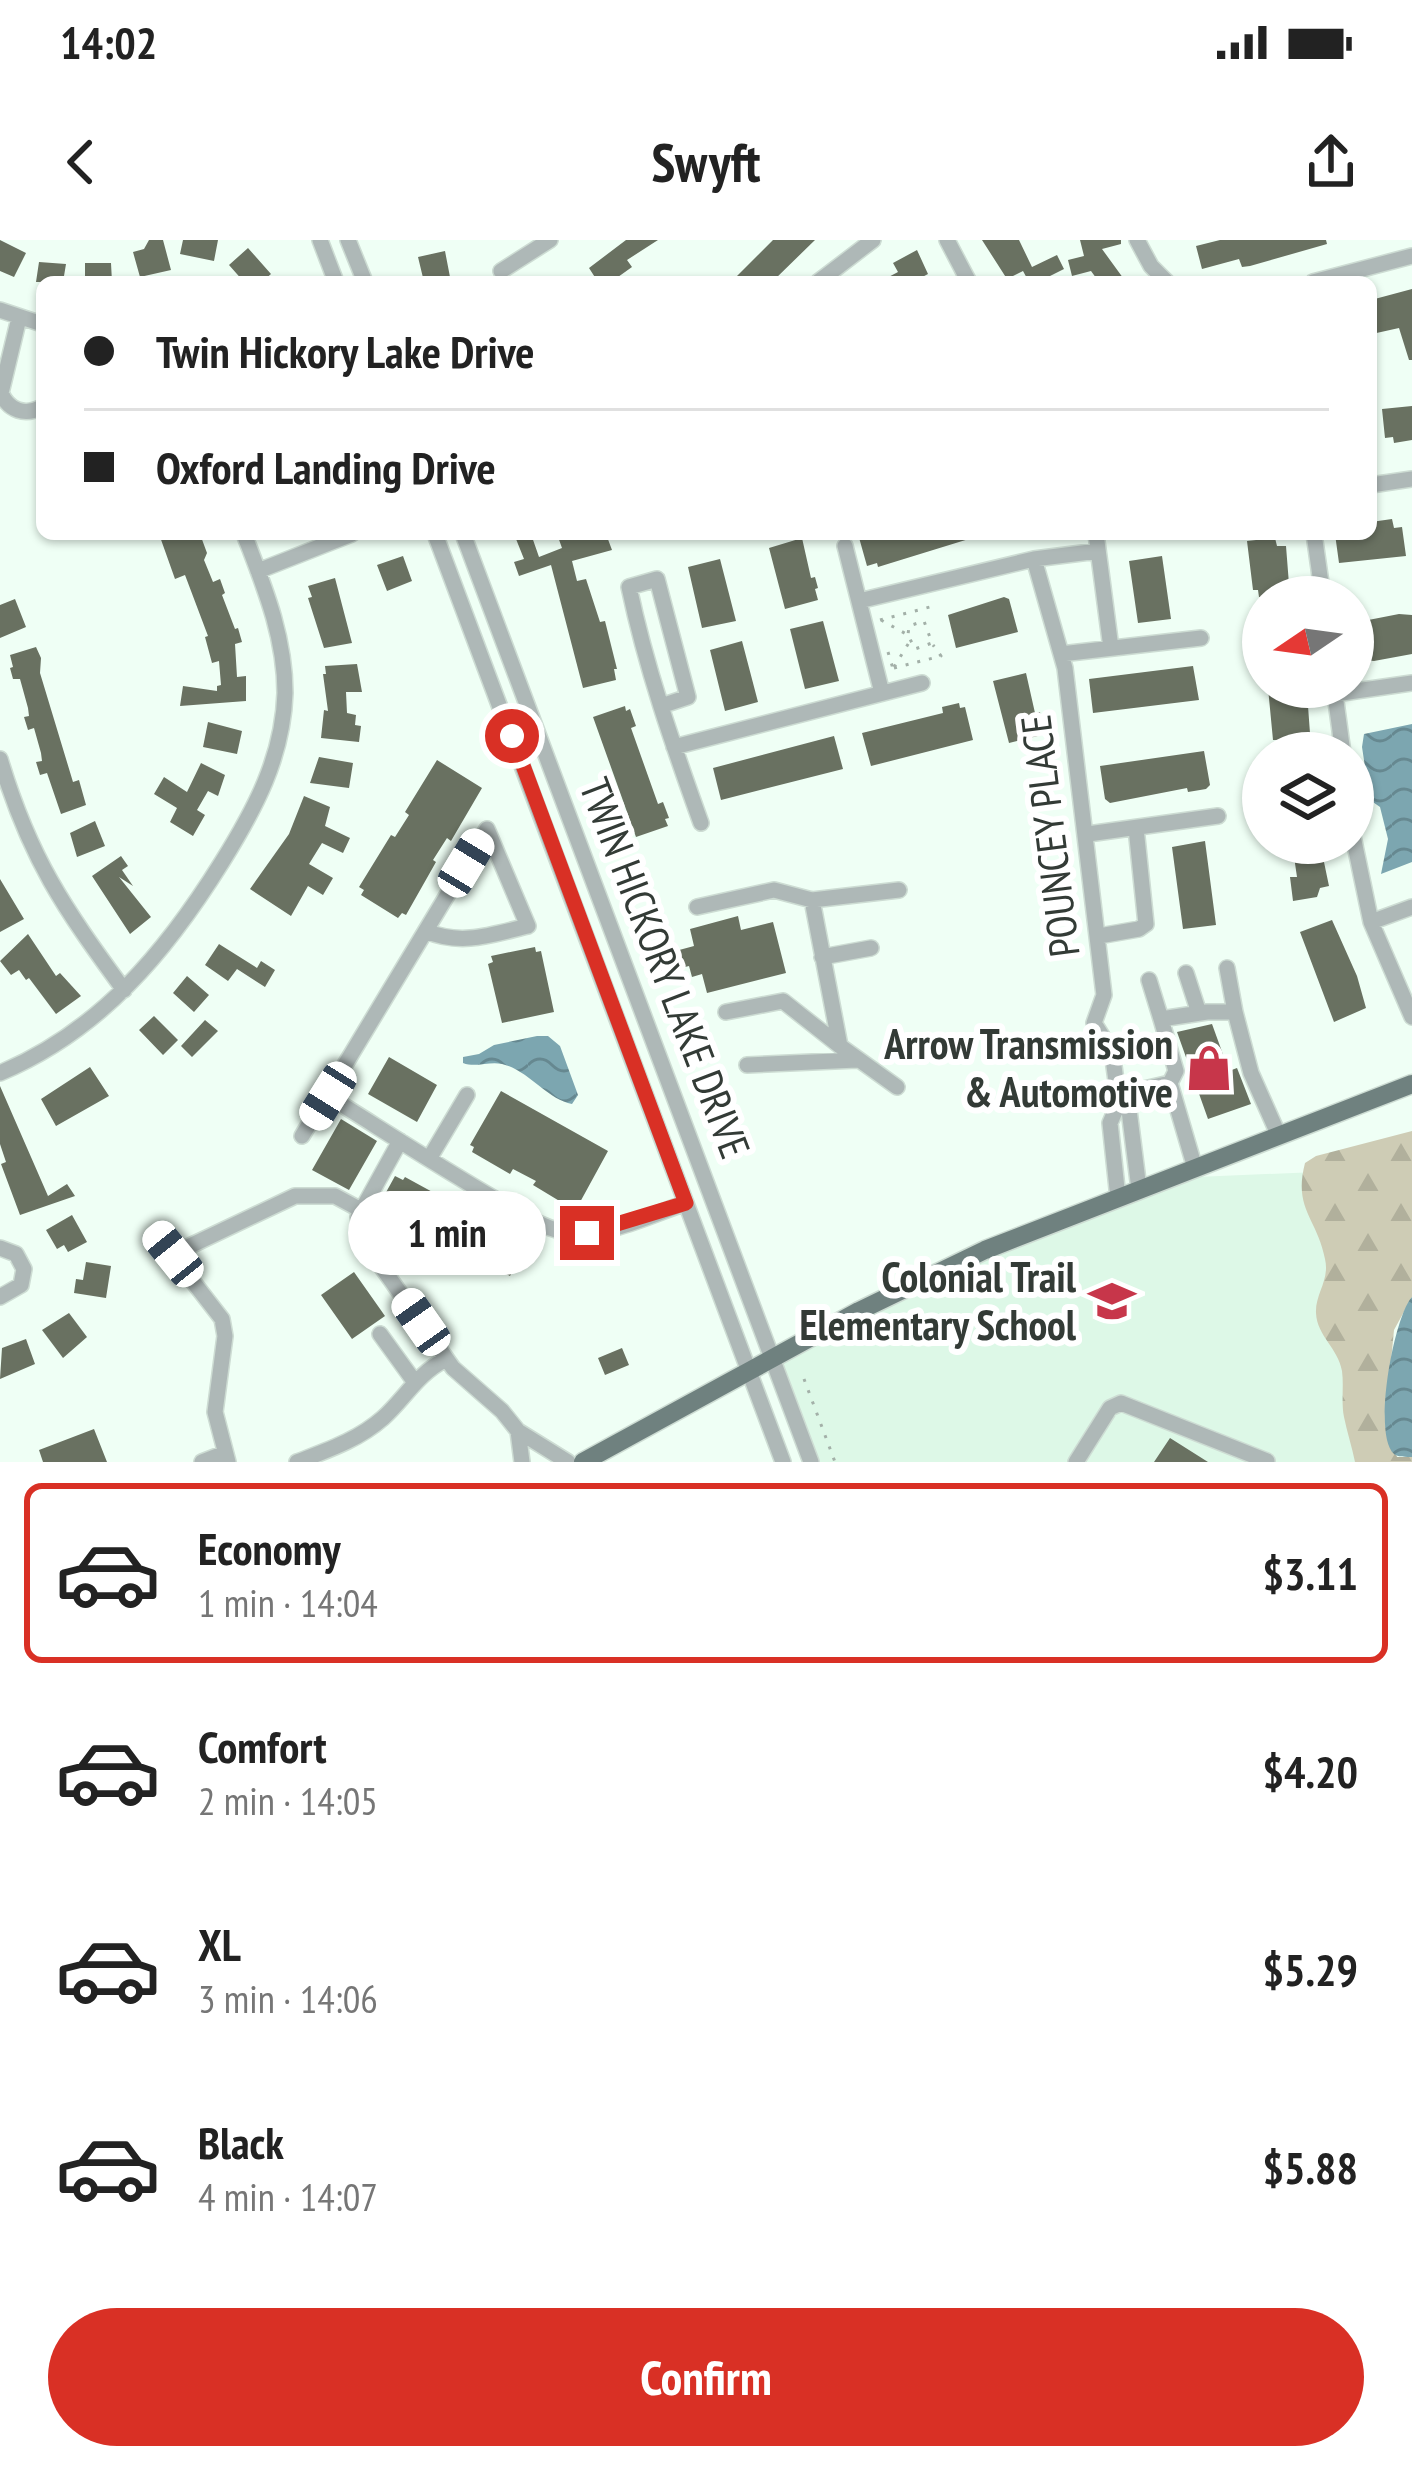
<!DOCTYPE html>
<meta charset="utf-8">
<style>
body{margin:0;font-family:"PT Sans Narrow",sans-serif;background:#f2f2f2;color:#222;height:100vh;display:flex;flex-direction:column;font-size:45px;white-space:nowrap}
*{box-sizing:border-box;margin:0}
p{font-size:39px;color:#767676}
.icon{flex:none;width:66px;height:66px;fill:none;stroke:currentColor;stroke-width:2;stroke-linecap:round;stroke-linejoin:round}
.map{position:relative;height:1222px;overflow:hidden}
.details{display:flex;flex-direction:column;background:#fff;flex:1}
.details>*{flex:none}
.banner{position:absolute;left:36px;top:36px;width:1341px;height:264px;border-radius:18px;box-shadow:0 3px 9px #0004;display:grid;align-content:center;height:264px;padding:0 48px;background:#fff}
.needle{width:78px;rotate:257deg}
.tools{position:absolute;left:1242px;top:336px;display:grid;gap:24px}
.tools a{display:grid;place-items:center;width:132px;height:132px;border-radius:50%;background:#fff;box-shadow:0 3px 9px #0004;font-size:60px}
.end{position:absolute;width:54px;height:54px;margin:-27px;border:15px solid #d93025;background:#fff;box-shadow:0 0 0 6px #fff}
.from{border-radius:50%}
.bubble{position:absolute;height:84px;border-radius:42px;background:#fff;box-shadow:0 3px 9px #0004;font-size:39px;font-weight:700;line-height:84px;text-align:center}
.car{position:absolute;width:36px;height:72px;margin:-36px -18px;border-radius:15px;box-shadow:0 0 9px 3px #0007;background:linear-gradient(#fff 24%,#345 0 40%,#fff 0 76%,#345 0 86%,#fff 0)}
.banner b{display:flex;align-items:center;gap:42px;height:114px;font-size:45px}
.banner b+b{border-top:3px solid #e0e0e0}
.banner i{width:30px;height:30px;background:#222}
ul{padding:21px 0 0;list-style:none}
li{display:flex;align-items:center;gap:36px;height:180px;margin:0 24px 18px;padding:0 24px;border:6px solid transparent;border-radius:18px}
li div{flex:1}
li b{display:block;font-size:45px}
li em{font-style:normal;font-weight:700}
li.active{border-color:#d93025}
li>.icon{width:108px;height:108px;stroke-width:1.5}
.button{display:flex;gap:24px;margin-top:auto;padding:24px 48px}
.button a{flex:1;height:138px;border-radius:72px;background:#d93025;color:#fff;font-size:48px;font-weight:700;line-height:138px;text-align:center}
.status{display:flex;justify-content:space-between;align-items:center;height:84px;padding:0 60px;background:#fff;direction:ltr}
.status svg{height:33px;fill:currentColor}
header{display:flex;justify-content:space-between;align-items:center;height:156px;padding:0 48px;background:#fff;font-size:54px;font-weight:700}
.map>svg:first-child{display:block}
.built{fill:#ddf8e7}
.forest{fill:url(#forest-firs)}
.water{fill:url(#water-waves)}
.building{fill:#697161}
.lines{fill:none;stroke-linecap:round;stroke-linejoin:round}
.minor-casing{stroke:#cddcd3;stroke-width:18}
.major-casing{stroke:#cddcd3;stroke-width:21}
.path{stroke:#a3b0a8;stroke-width:3;stroke-dasharray:3 9;stroke-linecap:butt}
.minor{stroke:#aeb8b7;stroke-width:15}
.major{stroke:#6f817f;stroke-width:18}
.route{stroke:#d93025;stroke-width:15}
.labels{text-anchor:middle;stroke-width:12;stroke-linejoin:round;paint-order:stroke}
.street-label{font-size:42px;fill:#333b36;stroke:#fff}
.poi-label{font-size:42px;font-weight:bold;fill:#333b36;stroke:#fff;text-anchor:end}
</style>
<div class="status"><b>14:02</b><svg viewBox="0 0 49 12"><path d="M0 12V9h3v3zM5 12V6h3v6zM10 12V3h3v9zM15 12V0h3v12zM26 1h20v11H26zM47 4h2v5h-2z"/></svg></div>
<header><svg class="icon" aria-label="back" viewBox="0 0 24 24"><path d="M15 5l-7 7 7 7"/></svg>Swyft<svg class="icon" aria-label="share" viewBox="0 0 24 24"><path d="M12 15V3M7 8l5-5 5 5M5 13v7h14v-7"/></svg></header>
<div class="map">
<svg width="1412" height="1222" viewBox="0 0 1412 1222">
<defs>
<pattern id="forest-firs" width="22" height="20" patternUnits="userSpaceOnUse" patternTransform="scale(3)"><rect width="22" height="20" fill="#ceccb5"/><path d="M5 1l3.5 6h-7zM16 11l3.5 6h-7z" fill="#b1b09c"/></pattern>
<pattern id="water-waves" width="16" height="10" patternUnits="userSpaceOnUse" patternTransform="scale(3)"><rect width="16" height="10" fill="#7ca6b0"/><path d="M0 5q4-4 8 0t8 0" fill="none" stroke="#668890"/></pattern>
</defs>
<rect width="100%" height="100%" fill="#effff5"/>
<!-- built -->
<path class="built" d="M 1317,932 L 1363,1222 L 811,1222 L 773,1119 L 915,1044 L 1196,937 Z"/>
<!-- forest -->
<path class="forest" d="M 1412,891 L 1412,1057 L 1394,1090 L 1385,1184 L 1397,1217 L 1412,1217 L 1412,1222 L 1355,1222 C 1352,1207 1347,1192 1344,1177 C 1341,1162 1344,1146 1342,1131 C 1338,1108 1317,1096 1316,1073 C 1315,1054 1330,1040 1325,1019 C 1317,978 1293,969 1305,923 L 1316,916 Z"/>
<!-- water -->
<path class="water" d="M 1412,484 L 1412,622 L 1381,634 L 1388,599 L 1380,567 L 1370,560 L 1362,507 L 1364,494 Z
M 537,796 L 548,796 L 560,806 L 578,855 L 572,864 C 548,860 528,830 502,824 C 489,821 476,828 463,823 L 463,817 L 479,814 L 494,805 Z
M 1412,1057 L 1412,1217 C 1407,1217 1397,1217 1394,1214 C 1372,1195 1394,1076 1412,1057 Z"/>
<!-- building -->
<path class="building" d="M 0,0 L 26,13 L 14,37 L 0,31 Z
M 149,0 L 163,0 L 171,30 L 140,37 L 133,12 L 144,9 Z
M 183,0 L 218,0 L 214,21 L 180,14 Z
M 626,0 L 658,0 L 627,20 L 632,27 L 611,42 L 598,42 L 589,28 Z
M 773,0 L 815,0 L 772,42 L 731,42 Z
M 982,0 L 1019,0 L 1032,27 L 1057,15 L 1064,29 L 1044,39 L 1046,42 L 1029,42 L 1023,31 L 1007,39 Z
M 1080,0 L 1121,0 L 1121,4 L 1102,9 L 1126,42 L 1099,42 L 1091,31 L 1072,36 L 1068,20 L 1084,16 Z
M 1220,0 L 1326,0 L 1327,4 L 1250,26 L 1242,27 L 1239,19 L 1202,29 L 1196,6 Z
M 248,8 L 271,34 L 262,42 L 244,42 L 229,25 Z
M 917,10 L 928,34 L 913,42 L 879,42 L 898,32 L 893,23 Z
M 445,11 L 450,37 L 447,42 L 424,42 L 418,17 Z
M 39,22 L 66,24 L 63,42 L 36,42 Z
M 85,23 L 111,23 L 112,42 L 85,42 Z
M 1412,49 L 1412,120 L 1409,120 L 1399,88 L 1372,94 L 1371,60 Z
M 1412,166 L 1412,200 L 1394,203 L 1393,197 L 1385,198 L 1382,169 Z
M 1392,279 L 1394,288 L 1402,287 L 1406,316 L 1339,323 L 1335,294 L 1371,294 L 1371,282 Z
M 159,294 L 200,294 L 207,313 L 204,320 L 213,342 L 220,339 L 225,353 L 222,355 L 235,389 L 238,388 L 242,402 L 235,404 L 237,437 L 246,436 L 246,461 L 180,466 L 183,446 L 217,451 L 217,446 L 221,445 L 219,421 L 212,423 L 205,397 L 208,396 L 185,335 L 175,339 Z
M 514,294 L 531,294 L 539,317 L 562,308 L 557,294 L 606,294 L 612,310 L 572,321 L 577,341 L 586,339 L 600,382 L 605,381 L 617,429 L 614,429 L 616,440 L 583,448 L 551,325 L 519,336 L 514,322 L 524,319 Z
M 858,294 L 972,294 L 972,298 L 878,327 L 877,323 L 867,326 Z
M 802,298 L 811,338 L 815,337 L 818,348 L 815,349 L 818,360 L 785,369 L 769,308 Z
M 1275,298 L 1277,306 L 1286,306 L 1290,357 L 1259,357 L 1258,350 L 1253,350 L 1247,301 Z
M 403,316 L 412,341 L 387,351 L 377,325 Z
M 1162,316 L 1171,379 L 1138,383 L 1129,321 Z
M 720,319 L 736,381 L 702,388 L 688,327 Z
M 335,338 L 352,403 L 324,408 L 308,358 L 312,357 L 308,346 Z
M 1004,357 L 1009,359 L 1018,392 L 956,408 L 948,375 Z
M 15,359 L 26,387 L 0,398 L 0,365 Z
M 1399,374 L 1412,375 L 1412,414 L 1374,421 L 1353,419 L 1353,383 Z
M 823,381 L 839,441 L 805,449 L 790,389 Z
M 742,401 L 758,462 L 725,471 L 710,410 Z
M 36,407 L 41,418 L 40,433 L 73,542 L 79,540 L 86,565 L 61,574 L 47,533 L 40,535 L 36,522 L 42,521 L 41,513 L 34,488 L 28,490 L 24,477 L 29,476 L 28,468 L 20,439 L 13,439 L 10,428 L 13,427 L 10,415 Z
M 357,424 L 362,452 L 346,452 L 347,473 L 356,475 L 355,485 L 361,486 L 359,502 L 321,498 L 324,470 L 328,471 L 323,434 L 326,434 L 325,426 Z
M 1193,426 L 1199,460 L 1093,473 L 1089,439 Z
M 1026,433 L 1035,473 L 1040,472 L 1042,483 L 1039,484 L 1042,495 L 1009,503 L 993,441 Z
M 1295,447 L 1296,453 L 1303,452 L 1308,466 L 1311,507 L 1307,507 L 1308,513 L 1283,513 L 1282,500 L 1273,500 L 1268,448 Z
M 959,463 L 960,468 L 965,467 L 973,500 L 871,526 L 862,493 L 943,473 L 942,467 Z
M 625,466 L 626,471 L 630,469 L 636,486 L 631,488 L 658,564 L 663,562 L 669,578 L 665,579 L 668,586 L 636,597 L 593,477 Z
M 208,482 L 242,491 L 237,514 L 203,507 Z
M 834,496 L 843,529 L 721,560 L 713,528 Z
M 1204,511 L 1210,545 L 1206,549 L 1188,552 L 1187,548 L 1110,563 L 1105,559 L 1100,526 Z
M 319,517 L 353,523 L 349,548 L 310,543 Z
M 437,520 L 482,548 L 451,601 L 447,598 L 433,620 L 436,622 L 406,675 L 402,673 L 398,678 L 361,655 L 364,650 L 359,647 L 391,595 L 395,597 L 409,575 L 405,572 Z
M 201,523 L 225,535 L 218,556 L 208,551 L 197,570 L 205,575 L 193,596 L 170,582 L 177,568 L 154,554 L 164,537 L 187,552 Z
M 304,556 L 330,567 L 325,586 L 350,598 L 343,613 L 322,603 L 309,624 L 333,638 L 323,655 L 308,646 L 291,676 L 250,649 L 289,594 Z
M 95,581 L 105,606 L 77,617 L 70,593 Z
M 1205,601 L 1216,685 L 1183,689 L 1172,607 Z
M 1292,603 L 1320,603 L 1329,646 L 1320,648 L 1317,657 L 1293,661 L 1290,637 L 1297,637 Z
M 121,616 L 128,626 L 122,630 L 133,646 L 119,637 L 151,677 L 130,694 L 92,636 Z
M 0,639 L 24,679 L 0,692 Z
M 738,676 L 741,690 L 773,682 L 786,733 L 707,753 L 702,734 L 692,737 L 689,726 L 661,733 L 657,716 L 694,706 L 690,689 Z
M 1332,680 L 1357,736 L 1366,768 L 1334,782 L 1300,692 Z
M 28,694 L 56,736 L 60,733 L 81,756 L 56,774 L 29,738 L 26,740 L 19,730 L 11,735 L 0,721 Z
M 219,704 L 257,728 L 261,721 L 275,730 L 265,747 L 237,729 L 228,741 L 205,725 Z
M 535,707 L 536,712 L 541,711 L 554,772 L 502,783 L 488,724 L 493,722 L 491,716 Z
M 187,736 L 209,755 L 194,772 L 173,753 Z
M 154,776 L 178,800 L 163,815 L 139,790 Z
M 205,780 L 218,791 L 192,817 L 181,806 Z
M 1212,784 L 1229,831 L 1237,828 L 1251,864 L 1208,879 L 1177,792 Z
M 389,817 L 437,845 L 417,882 L 368,854 Z
M 90,827 L 109,856 L 56,886 L 41,859 Z
M 0,846 L 48,956 L 67,944 L 75,956 L 20,975 L 1,924 L 6,922 L 0,904 Z
M 501,851 L 608,911 L 579,964 L 575,962 L 571,968 L 533,945 L 536,941 L 513,929 L 510,934 L 472,912 L 474,907 L 470,905 Z
M 341,879 L 377,901 L 349,950 L 312,930 Z
M 395,936 L 403,940 L 405,937 L 458,966 L 432,1013 L 379,985 L 381,981 L 373,976 Z
M 480,972 L 530,1000 L 510,1036 L 460,1009 Z
M 72,975 L 87,1002 L 68,1012 L 64,1005 L 57,1009 L 46,990 Z
M 86,1022 L 111,1026 L 106,1058 L 74,1053 L 76,1039 L 83,1040 Z
M 354,1032 L 385,1076 L 352,1099 L 321,1055 Z
M 69,1073 L 87,1097 L 63,1118 L 42,1090 Z
M 26,1099 L 35,1124 L 0,1139 L 2,1108 Z
M 622,1108 L 629,1125 L 605,1135 L 598,1118 Z
M 94,1189 L 107,1222 L 43,1222 L 39,1210 Z
M 1170,1198 L 1208,1222 L 1154,1222 Z"/>
<g class="lines">
<defs>
<path id="minor" d="M 320,0 L 336,42
M 348,0 L 365,42
M 947,0 L 969,42
M 1137,0 L 1151,26 L 1167,42
M 501,31 L 550,0
M 818,42 L 873,0
M 1313,42 L 1412,16
M 0,70 L 42,84
M 19,78 L 1,153 C 9,171 25,176 42,167
M 1371,245 L 1412,239
M 435,294 L 783,1222
M 463,294 L 811,1222
M 1096,294 L 1111,408
M 1314,294 L 1323,357
M 845,306 L 882,453
M 1034,319 L 1065,428 L 1104,755 L 1094,783 L 1112,812 L 1119,862
M 258,331 L 352,294
M 859,361 L 1034,319 L 1098,311
M 1061,414 L 1201,398
M 1334,447 L 1343,513
M 1335,454 L 1412,443
M 661,466 L 688,457 L 657,339 L 629,347 C 646,428 673,505 701,583
M 674,507 L 922,443
M 0,519 C 30,619 64,668 124,750
M 1088,594 L 1218,576
M 1353,596 L 1371,682 L 1412,777
M 812,660 L 840,806 L 897,847
M 697,667 L 774,650 L 812,660 L 899,650
M 1371,682 L 1412,667
M 1099,696 L 1139,689 L 1146,684 L 1136,588
M 822,717 L 871,708
M 1227,728 L 1235,772
M 1186,733 L 1199,773
M 1149,740 L 1161,779
M 726,772 L 783,761 L 840,806
M 747,825 L 857,820
M 0,833 C 100,791 166,712 222,622 C 255,569 283,517 285,453 C 285,396 264,346 244,294
M 1170,843 L 1176,831 L 1161,779 L 1207,772 L 1235,772 L 1251,833 L 1279,896
M 1118,855 L 1170,843 L 1195,928
M 328,856 C 386,892 443,929 502,963 C 523,974 545,990 570,993 C 607,997 651,975 686,963
M 302,896 L 487,589 L 528,686 C 491,695 461,706 426,691
M 400,901 L 358,977 L 364,1002 L 453,1128 L 502,1171 L 518,1191 L 568,1222
M 429,919 L 467,855
M 1118,958 L 1110,883 L 1119,862 L 1129,870 L 1139,949
M 156,994 L 222,1079 L 225,1096 L 215,1172 L 228,1222
M 0,1008 L 16,1014 L 24,1029 L 21,1045 L 0,1057
M 173,1014 L 295,956 L 335,956 L 361,970
M 380,1094 L 414,1141
M 518,1191 L 522,1222
M 202,1222 L 225,1213
M 297,1222 C 328,1210 358,1200 383,1178 C 406,1157 417,1134 446,1119
M 1076,1222 L 1110,1168 L 1121,1163 L 1267,1221"/>
<path id="major" d="M 583,1222 L 859,1071 L 985,1010 L 1412,844"/>
</defs>
<!-- minor casing -->
<use href="#minor" class="minor-casing"/>
<!-- major casing -->
<use href="#major" class="major-casing"/>
<!-- path -->
<path class="path" d="M 880,380 L 930,367
M 881,380 L 908,395 L 915,409 L 932,403 L 924,381 L 909,386 L 908,395
M 888,412 L 894,432
M 894,427 L 910,401
M 894,428 L 941,416 L 933,405
M 804,1139 L 835,1222"/>
<!-- minor -->
<use href="#minor" class="minor"/>
<!-- major -->
<use href="#major" class="major"/>
</g>
<g class="lines">
<!-- route -->
<path class="route" d="M 512,496 L 686,963 L 587,993"/>
</g>
<!-- icons -->
<defs>
<symbol id="shop-bare" viewBox="-9 -9 18 18"><path d="M-5-2.5h2.3a2.7 3.5 0 0 1 5.4 0H5L5.5 6h-11ZM-1.5-2.5h3a1.5 2.3 0 0 0-3 0Z" fill="#c7364a" stroke="#fff" stroke-width="2.5" paint-order="stroke"/></symbol>
<symbol id="school-bare" viewBox="-9 -9 18 18"><path d="M0-5L7-2L0 1L-7-2ZM-4 1L0 2.5L4 1V4Q0 6-4 4Z" fill="#c7364a" stroke="#fff" stroke-width="2.5" paint-order="stroke"/></symbol>
</defs>
<g fill-rule="evenodd">
<use href="#shop-bare" x="1176" y="795" width="66" height="66"/>
<use href="#school-bare" x="1079" y="1028" width="66" height="66"/>
</g>
<g class="labels">
<!-- street labels -->
<g class="street-label">
<text transform="translate(1050 596) rotate(-97)" y="15">POUNCEY PLACE</text>
<text transform="translate(665 728) rotate(69)" y="15">TWIN HICKORY LAKE DRIVE</text>
</g>
<!-- poi labels -->
<g class="poi-label">
<text x="1173" y="819">Arrow Transmission<tspan x="1173" dy="48">&amp; Automotive</tspan></text>
<text x="1076" y="1052">Colonial Trail<tspan x="1076" dy="48">Elementary School</tspan></text>
</g>
</g>
</svg>
<div class="tools">
<a><svg class="needle" viewBox="-14 -14 28 28"><path d="M0-13l5 13h-10z" fill="#e53935"/><path d="M0 13l5-13h-10z" fill="#767676"/></svg></a>
<a><svg class="icon" aria-label="layers" viewBox="0 0 24 24"><path d="M12 4l9 5-9 5-9-5zM3 14l9 5 9-5"/></svg></a>
</div>
<i class="end from" style="left:512px;top:496px"></i>
<i class="end" style="left:587px;top:993px"></i>
<div class="bubble" style="left:348px;top:951px;width:198px">1 min</div>
<i class="car" style="left:466px;top:623px;rotate:31deg"></i>
<i class="car" style="left:328px;top:856px;rotate:212deg"></i>
<i class="car" style="left:173px;top:1014px;rotate:321deg"></i>
<i class="car" style="left:421px;top:1082px;rotate:325deg"></i>
<div class="banner">
<b><i class="from"></i>Twin Hickory Lake Drive</b>
<b><i></i>Oxford Landing Drive</b>
</div>
</div>
<section class="details">
<ul>
<li class="active"><svg class="icon" aria-label="car" viewBox="0 0 24 24"><path d="M5 17H2v-5l4-1 3-4h7l3 4 3 1v5h-3M9 17h6M6 11h13"/><circle cx="7" cy="17" r="2"/><circle cx="17" cy="17" r="2"/></svg><div><b>Economy</b><p>1 min · 14:04</p></div><em>$3.11</em></li>
<li><svg class="icon" aria-label="car" viewBox="0 0 24 24"><path d="M5 17H2v-5l4-1 3-4h7l3 4 3 1v5h-3M9 17h6M6 11h13"/><circle cx="7" cy="17" r="2"/><circle cx="17" cy="17" r="2"/></svg><div><b>Comfort</b><p>2 min · 14:05</p></div><em>$4.20</em></li>
<li><svg class="icon" aria-label="car" viewBox="0 0 24 24"><path d="M5 17H2v-5l4-1 3-4h7l3 4 3 1v5h-3M9 17h6M6 11h13"/><circle cx="7" cy="17" r="2"/><circle cx="17" cy="17" r="2"/></svg><div><b>XL</b><p>3 min · 14:06</p></div><em>$5.29</em></li>
<li><svg class="icon" aria-label="car" viewBox="0 0 24 24"><path d="M5 17H2v-5l4-1 3-4h7l3 4 3 1v5h-3M9 17h6M6 11h13"/><circle cx="7" cy="17" r="2"/><circle cx="17" cy="17" r="2"/></svg><div><b>Black</b><p>4 min · 14:07</p></div><em>$5.88</em></li>
</ul>
<div class="button"><a>Confirm</a></div>
</section>
